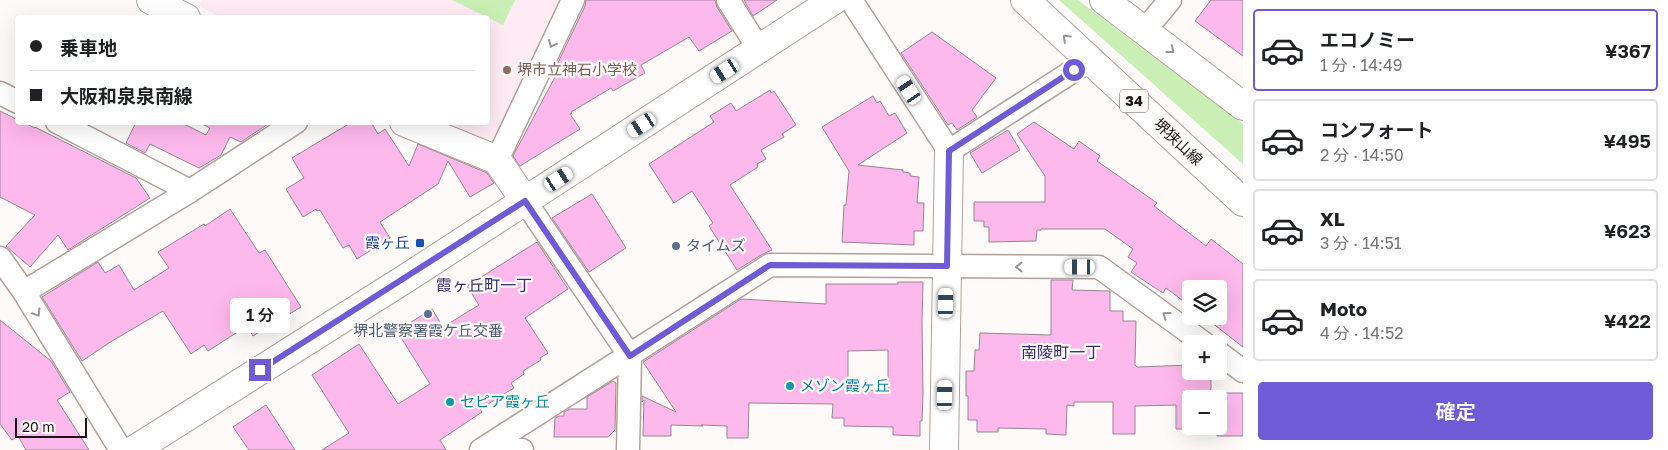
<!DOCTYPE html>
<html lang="ja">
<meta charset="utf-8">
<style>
body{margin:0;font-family:"Golos Text","Noto Sans JP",sans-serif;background:#f2f2f2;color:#202124;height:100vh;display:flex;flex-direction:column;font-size:19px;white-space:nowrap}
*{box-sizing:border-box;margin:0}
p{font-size:16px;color:#757577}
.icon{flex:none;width:28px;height:28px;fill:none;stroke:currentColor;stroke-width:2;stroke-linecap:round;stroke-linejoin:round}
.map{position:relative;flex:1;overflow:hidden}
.drawer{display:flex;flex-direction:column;background:#fff;width:425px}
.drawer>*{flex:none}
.top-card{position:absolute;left:15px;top:15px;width:475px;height:110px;border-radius:5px;box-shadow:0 5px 20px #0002;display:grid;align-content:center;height:110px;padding:0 15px;background:#fff}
.fabs{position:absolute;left:1182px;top:280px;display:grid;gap:10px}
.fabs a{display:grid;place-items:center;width:45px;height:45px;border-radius:5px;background:#fff;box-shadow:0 5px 20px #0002;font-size:25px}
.scale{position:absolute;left:15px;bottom:12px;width:72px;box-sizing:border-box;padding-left:5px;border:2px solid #1b1513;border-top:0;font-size:14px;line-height:18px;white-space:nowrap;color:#1b1513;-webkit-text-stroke:4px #fefaf9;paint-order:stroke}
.end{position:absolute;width:22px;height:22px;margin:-11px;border:6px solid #6e5bd5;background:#fff;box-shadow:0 0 0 2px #fff}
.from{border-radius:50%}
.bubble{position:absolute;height:35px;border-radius:5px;background:#fff;box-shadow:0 5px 20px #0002;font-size:16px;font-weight:600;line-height:35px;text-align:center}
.car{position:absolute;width:15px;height:30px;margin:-15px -8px;border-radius:6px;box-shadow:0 0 4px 1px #0007;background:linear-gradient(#fff 24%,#345 0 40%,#fff 0 76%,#345 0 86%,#fff 0)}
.top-card b{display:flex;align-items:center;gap:18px;height:48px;font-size:19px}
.top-card b+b{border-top:1px solid #e0e0e0}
.top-card i{width:12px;height:12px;background:#202124}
ul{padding:9px 0 0;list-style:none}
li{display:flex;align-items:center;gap:15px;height:82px;margin:0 10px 8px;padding:0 5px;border:2px solid #e0e0e0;border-radius:5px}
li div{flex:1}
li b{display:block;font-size:19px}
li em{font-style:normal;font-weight:600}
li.on{border-color:#6e5bd5}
li>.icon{width:45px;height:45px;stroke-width:1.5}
.cta{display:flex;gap:10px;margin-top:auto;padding:10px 15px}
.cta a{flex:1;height:58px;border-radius:5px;background:#6e5bd5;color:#fff;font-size:20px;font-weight:600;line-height:58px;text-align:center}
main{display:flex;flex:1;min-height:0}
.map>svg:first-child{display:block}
.education{fill:#feebf4}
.green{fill:#c9efb4}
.building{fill:#fdb8ec;stroke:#948790;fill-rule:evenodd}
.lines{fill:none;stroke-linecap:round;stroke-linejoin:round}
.street-casing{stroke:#b2a19b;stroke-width:25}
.secondary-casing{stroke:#b2a19b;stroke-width:30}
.primary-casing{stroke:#b2a19b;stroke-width:30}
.street{stroke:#fff;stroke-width:22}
.secondary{stroke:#fff;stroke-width:28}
.primary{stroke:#fff;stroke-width:28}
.oneway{stroke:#989695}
.route{stroke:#6e5bd5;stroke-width:6}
.education-dot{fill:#8d6e63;stroke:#fefaf9;stroke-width:2}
.transit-dot{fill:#1a4fb4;stroke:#fefaf9;stroke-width:2}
.service-dot{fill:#5c6f8a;stroke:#fefaf9;stroke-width:2}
.culture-dot{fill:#0f9aa8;stroke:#fefaf9;stroke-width:2}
.labels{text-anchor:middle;stroke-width:4.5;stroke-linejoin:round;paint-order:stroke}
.shield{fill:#fefaf9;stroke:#5f5a58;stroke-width:1}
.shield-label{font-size:14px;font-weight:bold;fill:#1b1513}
.education-label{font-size:15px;fill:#785e54;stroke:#fefaf9;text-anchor:start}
.street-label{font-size:15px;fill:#1b1513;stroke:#fefaf9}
.transit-label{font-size:15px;fill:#164399;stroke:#fefaf9;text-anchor:end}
.service-label{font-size:15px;fill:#4e5e75;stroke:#fefaf9;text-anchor:start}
.culture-label{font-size:15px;fill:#0d838f;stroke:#fefaf9;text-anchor:start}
.neighbourhood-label{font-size:16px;fill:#372f6a;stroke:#fefaf9}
</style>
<main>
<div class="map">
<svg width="1243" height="450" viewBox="0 0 1243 450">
<rect width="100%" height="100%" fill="#fefaf9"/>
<!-- education -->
<path class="education" d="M 201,0 L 558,0 L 495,137 L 486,140 L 443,123 L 488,122 L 488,18 L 223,18 L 199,6 Z"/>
<!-- green -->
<path class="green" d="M 452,0 L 515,0 L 503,25 Z
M 1059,0 L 1078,0 L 1243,124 L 1243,164 Z"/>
<!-- building -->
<path class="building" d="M 586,0 L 715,0 L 717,7 L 732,31 L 699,51 L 689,37 L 641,65 L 645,73 L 613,91 L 611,88 L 571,112 L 572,113 L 570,114 L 580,129 L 520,166 L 513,156 L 555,77 L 553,73 L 585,6 Z
M 744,0 L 777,0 L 753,16 Z
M 1211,0 L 1243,0 L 1243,56 L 1195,21 Z
M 932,32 L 996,78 L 972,110 L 977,117 L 957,130 L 952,123 L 948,125 L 901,53 Z
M 770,90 L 771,93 L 774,91 L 796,125 L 782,134 L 784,137 L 761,150 L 766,159 L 757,164 L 758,167 L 730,185 L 772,250 L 763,254 L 737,270 L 709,226 L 713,223 L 692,191 L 674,203 L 649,164 L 714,122 L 710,116 L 731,103 L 736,111 Z
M 873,96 L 877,103 L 880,101 L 889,116 L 895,113 L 907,133 L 858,165 L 903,170 L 903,172 L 910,173 L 910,176 L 919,177 L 917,203 L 924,203 L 923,231 L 914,231 L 914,245 L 842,242 L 844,205 L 846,205 L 849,171 L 822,127 Z
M 0,111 L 18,120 L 18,122 L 23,122 L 35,128 L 35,127 L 136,178 L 150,198 L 68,250 L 58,235 L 30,267 L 6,246 L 35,215 L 0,197 Z
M 136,122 L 180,122 L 206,135 L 210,128 L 198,122 L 271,122 L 241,142 L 230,137 L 221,155 L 199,168 L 150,144 L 145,153 L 126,143 Z
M 352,122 L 371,122 L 378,134 L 385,129 L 409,166 L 418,144 L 487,173 L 494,183 L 470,197 L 448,161 L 438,184 L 380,222 L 390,238 L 357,259 L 349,245 L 343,248 L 320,210 L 317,211 L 316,209 L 303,217 L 286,189 L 304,178 L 292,158 Z
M 1034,122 L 1074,149 L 1079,141 L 1100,156 L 1097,161 L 1157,203 L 1154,206 L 1206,246 L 1211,239 L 1243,264 L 1243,347 L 1203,316 L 1219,316 L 1219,289 L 1191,289 L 1191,307 L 1166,288 L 1163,293 L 1131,272 L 1137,263 L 1128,257 L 1133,249 L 1105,229 L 1041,229 L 1041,230 L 1037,230 L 1036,241 L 989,242 L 989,227 L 984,227 L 984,221 L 974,221 L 974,202 L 1045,202 L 1045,176 L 1017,134 Z
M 1008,130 L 1020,150 L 982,173 L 970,153 Z
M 592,194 L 626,248 L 589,272 L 552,218 Z
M 230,209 L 259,253 L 265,250 L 301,307 L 253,336 L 247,326 L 208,351 L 204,345 L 191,354 L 163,311 L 112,341 L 82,361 L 42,297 L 98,262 L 105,273 L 119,265 L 134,290 L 169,268 L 158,252 L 204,224 L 205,226 Z
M 537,242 L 568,289 L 525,318 L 548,353 L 540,358 L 541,360 L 523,371 L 524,374 L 511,383 L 514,388 L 480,409 L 482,412 L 440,440 L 446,450 L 322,450 L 349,433 L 312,375 L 359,344 L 398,404 L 430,384 L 397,331 L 432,309 L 443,327 L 479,305 L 467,286 Z
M 1051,280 L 1073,280 L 1072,290 L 1110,291 L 1110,311 L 1123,311 L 1123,321 L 1136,321 L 1135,365 L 1137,367 L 1191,365 L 1191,371 L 1211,371 L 1211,389 L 1208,393 L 1243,393 L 1243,436 L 1217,436 L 1217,429 L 1176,429 L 1176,405 L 1135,406 L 1135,434 L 1113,434 L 1113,402 L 1074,402 L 1074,406 L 1067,405 L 1066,435 L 1046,434 L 1046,429 L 998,428 L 998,432 L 977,432 L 977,420 L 968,420 L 968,396 L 966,396 L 966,371 L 974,371 L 975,350 L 979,350 L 980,333 L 1051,335 ZM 1191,399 L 1219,399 L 1219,426 L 1191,426 Z
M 898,282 L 923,282 L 922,321 L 923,393 L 922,421 L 920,421 L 920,436 L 893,435 L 893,427 L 844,426 L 844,418 L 832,418 L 833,404 L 749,403 L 748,438 L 727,438 L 727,426 L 701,425 L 703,426 L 671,425 L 671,436 L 643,436 L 644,400 L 642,402 L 642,396 L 676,412 L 643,362 L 741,299 L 826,304 L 826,284 L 898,284 ZM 888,350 L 888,391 L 848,389 L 848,351 Z
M 0,320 L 51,361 L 70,392 L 57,400 L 89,450 L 26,450 L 18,436 L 12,440 L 0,424 Z
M 613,381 L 616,383 L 615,430 L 608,437 L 554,437 L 555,418 L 559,416 L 564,416 L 564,412 L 570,409 L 587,409 L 587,397 Z
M 266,405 L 295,450 L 249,450 L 233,427 Z"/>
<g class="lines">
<defs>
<path id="street" d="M 728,0 L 759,49
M 851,0 L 949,151 L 1090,60
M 1145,30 L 1170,0
M 0,93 L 18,102
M 57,122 L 190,191
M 497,160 L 573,0
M 525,201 L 630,356 L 628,450
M 0,258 L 24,292 L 121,450
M 24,292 L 190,191 L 296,122
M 1219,353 L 1243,371
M 483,449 L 522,450
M 481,450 L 770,265 L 1099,267 L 1205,344"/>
<path id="secondary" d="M 151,0 L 186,18
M 404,122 L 497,160 L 525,201
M 944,450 L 949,151"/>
<path id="primary" d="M 1025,0 L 1243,202
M 1104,0 L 1243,106
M 134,450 L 408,277 L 834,0"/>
</defs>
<!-- street casing -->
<use href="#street" class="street-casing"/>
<!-- secondary casing -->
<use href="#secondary" class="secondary-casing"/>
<!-- primary casing -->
<use href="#primary" class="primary-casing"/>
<!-- street -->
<use href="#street" class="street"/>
<!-- secondary -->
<use href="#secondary" class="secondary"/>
<!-- primary -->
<use href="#primary" class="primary"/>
</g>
<!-- one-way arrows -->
<defs><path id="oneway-chevron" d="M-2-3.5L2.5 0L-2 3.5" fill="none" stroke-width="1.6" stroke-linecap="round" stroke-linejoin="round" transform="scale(1.25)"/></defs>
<g class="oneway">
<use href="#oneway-chevron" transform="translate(1066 38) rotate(-137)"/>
<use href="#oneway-chevron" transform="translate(552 44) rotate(115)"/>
<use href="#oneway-chevron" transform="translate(1171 50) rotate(38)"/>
<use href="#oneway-chevron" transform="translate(1019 267) rotate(-180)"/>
<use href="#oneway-chevron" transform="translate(37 313) rotate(58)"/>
<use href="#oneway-chevron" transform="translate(1166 315) rotate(-144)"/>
</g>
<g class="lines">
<!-- route -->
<path class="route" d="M 260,370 L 525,201 L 630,356 L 770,265 L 947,266 L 949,151 L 1074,70"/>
</g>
<!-- markers -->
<circle class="education-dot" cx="507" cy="70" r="5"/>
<rect class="transit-dot" x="415" y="238" width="10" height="10" rx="2.5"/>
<g class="service-dot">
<circle cx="676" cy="246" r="5"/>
<circle cx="428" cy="314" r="5"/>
</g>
<g class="culture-dot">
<circle cx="790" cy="386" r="5"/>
<circle cx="450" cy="402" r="5"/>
</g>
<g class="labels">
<!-- shield labels -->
<rect class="shield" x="1120" y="89.5" width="28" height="23" rx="4"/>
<g class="shield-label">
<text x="1134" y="106">34</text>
</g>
<!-- education labels -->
<g class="education-label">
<text x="517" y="75">堺市立神石小学校</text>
</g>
<!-- street labels -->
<g class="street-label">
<text transform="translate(1178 142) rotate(43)" y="5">堺狭山線</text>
</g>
<!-- transit labels -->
<g class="transit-label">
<text x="410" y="248">霞ヶ丘</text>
</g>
<!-- service labels -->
<g class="service-label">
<text x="686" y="251">タイムズ</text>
<text x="428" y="336" text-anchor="middle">堺北警察署霞ケ丘交番</text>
</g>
<!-- culture labels -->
<g class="culture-label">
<text x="800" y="391">メゾン霞ヶ丘</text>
<text x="460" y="407">セピア霞ヶ丘</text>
</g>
<!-- neighbourhood labels -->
<g class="neighbourhood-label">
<text x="484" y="291">霞ヶ丘町一丁</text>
<text x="1061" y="358">南陵町一丁</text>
</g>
</g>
</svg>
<div class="fabs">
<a><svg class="icon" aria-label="layers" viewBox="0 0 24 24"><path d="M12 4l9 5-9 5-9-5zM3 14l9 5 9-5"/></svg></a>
<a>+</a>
<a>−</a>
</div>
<div class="scale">20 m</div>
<i class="end from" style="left:1074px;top:70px"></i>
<i class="end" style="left:260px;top:370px"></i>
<div class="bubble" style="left:230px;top:298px;width:60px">1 分</div>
<i class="car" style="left:725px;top:71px;rotate:237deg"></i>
<i class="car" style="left:909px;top:90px;rotate:327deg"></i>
<i class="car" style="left:642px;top:125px;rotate:237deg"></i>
<i class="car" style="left:559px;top:179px;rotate:57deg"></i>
<i class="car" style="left:1080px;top:267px;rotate:270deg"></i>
<i class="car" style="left:946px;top:303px;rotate:1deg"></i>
<i class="car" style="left:945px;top:395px;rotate:1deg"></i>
<div class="top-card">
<b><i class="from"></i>乗車地</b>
<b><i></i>大阪和泉泉南線</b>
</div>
</div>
<section class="drawer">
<ul>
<li class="on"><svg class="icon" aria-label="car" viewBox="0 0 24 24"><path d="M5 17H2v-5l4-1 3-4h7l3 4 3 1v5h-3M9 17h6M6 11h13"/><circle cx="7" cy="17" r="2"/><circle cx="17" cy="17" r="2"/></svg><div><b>エコノミー</b><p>1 分 · 14:49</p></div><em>¥367</em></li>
<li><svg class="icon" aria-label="car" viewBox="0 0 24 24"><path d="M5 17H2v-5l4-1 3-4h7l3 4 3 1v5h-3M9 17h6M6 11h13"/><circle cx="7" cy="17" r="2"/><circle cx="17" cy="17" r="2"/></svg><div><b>コンフォート</b><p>2 分 · 14:50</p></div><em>¥495</em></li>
<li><svg class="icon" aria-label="car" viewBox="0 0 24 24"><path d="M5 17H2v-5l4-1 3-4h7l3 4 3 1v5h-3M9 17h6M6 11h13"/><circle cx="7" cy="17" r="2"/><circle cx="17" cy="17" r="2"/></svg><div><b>XL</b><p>3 分 · 14:51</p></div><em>¥623</em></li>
<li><svg class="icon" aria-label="car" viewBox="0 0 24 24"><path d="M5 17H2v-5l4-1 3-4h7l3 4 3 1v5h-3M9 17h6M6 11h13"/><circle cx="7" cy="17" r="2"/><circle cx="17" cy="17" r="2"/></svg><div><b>Moto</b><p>4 分 · 14:52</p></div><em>¥422</em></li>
</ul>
<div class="cta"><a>確定</a></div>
</section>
</main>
